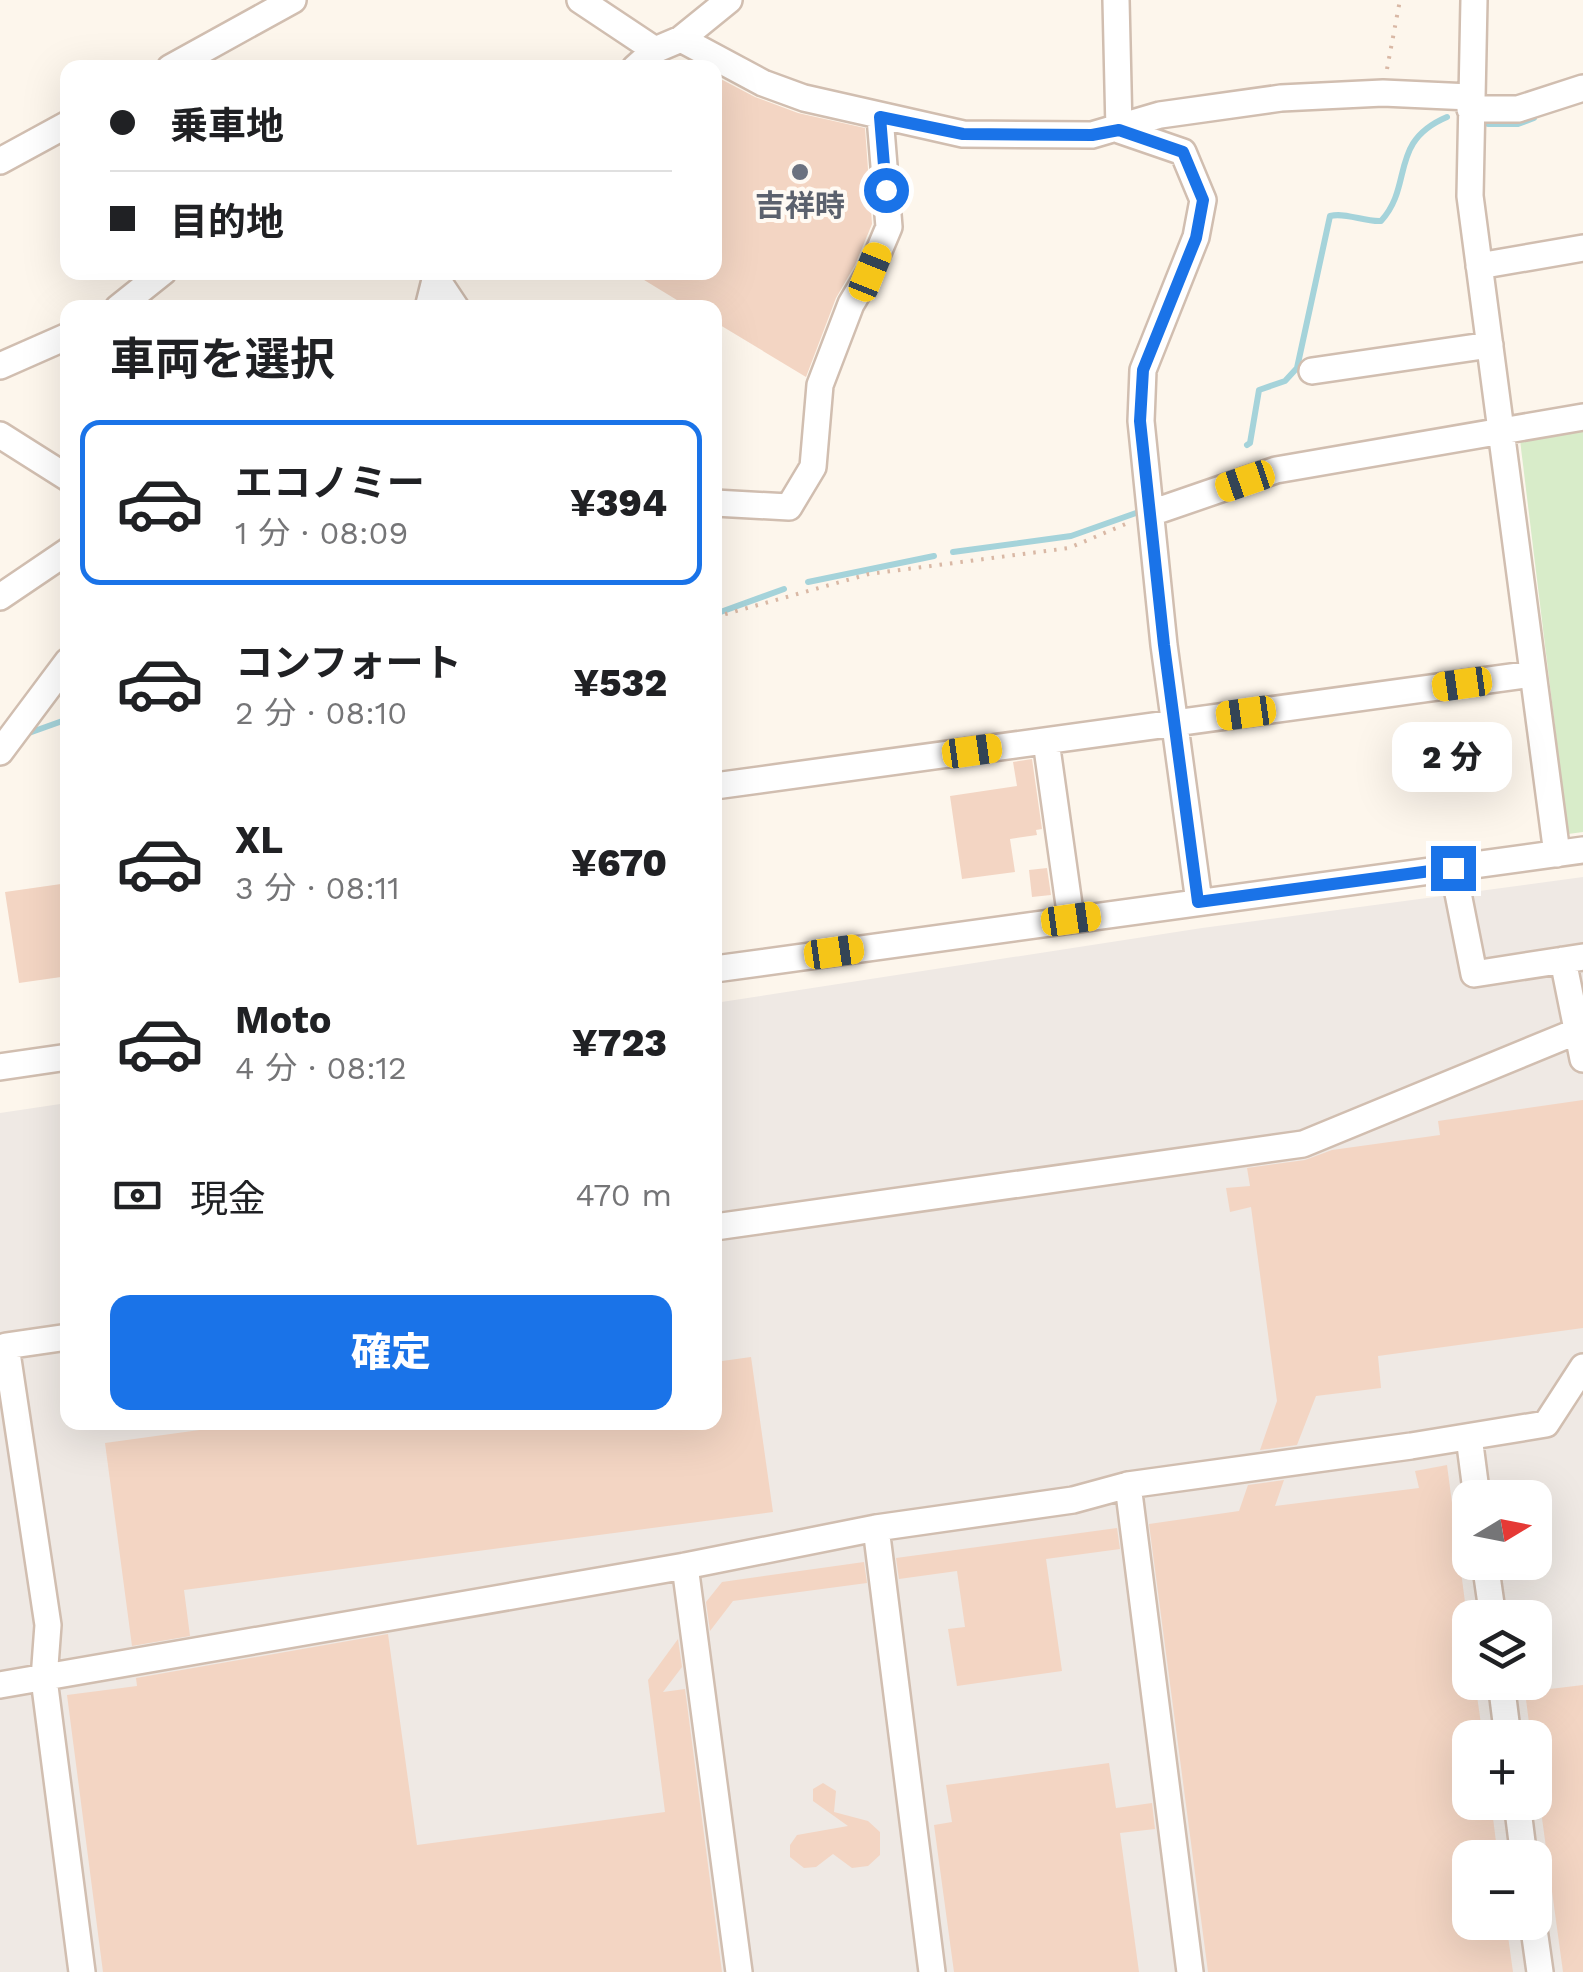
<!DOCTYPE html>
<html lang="ja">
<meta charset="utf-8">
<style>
body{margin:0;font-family:"Work Sans","Noto Sans JP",sans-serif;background:#f6f6f6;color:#202124;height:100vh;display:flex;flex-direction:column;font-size:38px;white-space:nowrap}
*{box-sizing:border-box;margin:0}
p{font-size:32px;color:#757577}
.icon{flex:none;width:55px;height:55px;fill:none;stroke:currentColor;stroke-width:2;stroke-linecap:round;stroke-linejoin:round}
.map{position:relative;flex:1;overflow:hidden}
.drawer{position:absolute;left:60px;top:300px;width:662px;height:1130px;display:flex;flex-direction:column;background:#fff;border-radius:20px;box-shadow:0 10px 40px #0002}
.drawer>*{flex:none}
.hud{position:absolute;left:60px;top:60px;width:662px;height:220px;border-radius:20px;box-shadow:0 10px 40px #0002;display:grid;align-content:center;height:220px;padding:0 50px;background:#fff}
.needle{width:65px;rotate:80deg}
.fabs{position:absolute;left:1452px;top:1480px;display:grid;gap:20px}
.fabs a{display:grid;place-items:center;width:100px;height:100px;border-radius:20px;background:#fff;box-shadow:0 10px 40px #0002;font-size:50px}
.end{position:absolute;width:45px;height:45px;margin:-22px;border:12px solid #1a73e8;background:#fff;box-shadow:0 0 0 5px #fff}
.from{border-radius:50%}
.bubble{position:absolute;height:70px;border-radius:20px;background:#fff;box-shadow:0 10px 40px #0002;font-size:32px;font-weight:800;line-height:70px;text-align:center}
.car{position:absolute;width:30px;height:60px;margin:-30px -15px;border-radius:12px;box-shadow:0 0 8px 2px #0007;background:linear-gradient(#f5c518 24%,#345 0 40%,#f5c518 0 76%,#345 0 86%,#f5c518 0)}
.hud b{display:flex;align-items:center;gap:35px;height:95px;font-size:38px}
.hud b+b{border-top:2px solid #e0e0e0}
.hud i{width:25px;height:25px;background:#202124}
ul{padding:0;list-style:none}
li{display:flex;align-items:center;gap:30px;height:165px;margin:0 20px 15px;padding:0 30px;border:5px solid transparent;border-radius:20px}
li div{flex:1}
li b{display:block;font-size:38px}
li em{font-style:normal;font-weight:800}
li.active{border-color:#1a73e8}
li>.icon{width:90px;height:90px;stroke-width:1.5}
h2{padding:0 50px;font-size:45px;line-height:120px}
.pay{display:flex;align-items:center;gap:25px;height:110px;padding:0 50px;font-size:38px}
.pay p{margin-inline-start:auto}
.action{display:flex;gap:20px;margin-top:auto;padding:20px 50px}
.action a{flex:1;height:115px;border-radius:20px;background:#1a73e8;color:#fff;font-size:40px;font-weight:800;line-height:115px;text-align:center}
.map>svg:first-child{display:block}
.industrial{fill:#efe9e4;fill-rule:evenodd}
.green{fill:#d8ecc9}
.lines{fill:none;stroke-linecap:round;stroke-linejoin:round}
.stream{stroke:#a5d3da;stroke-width:6}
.building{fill:#f3d5c3}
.minor-casing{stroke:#d1beb0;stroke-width:30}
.path{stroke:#d9b8a5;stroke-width:4;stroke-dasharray:2.5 8;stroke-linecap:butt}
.minor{stroke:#fff;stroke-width:25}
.route{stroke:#1a73e8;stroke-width:12}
.worship-dot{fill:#6b7280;stroke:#fffaf3;stroke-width:4}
.labels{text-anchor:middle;stroke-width:8;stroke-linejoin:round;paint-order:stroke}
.worship-label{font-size:30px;font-weight:bold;fill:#5b616d;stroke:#fffaf3}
</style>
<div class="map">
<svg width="1583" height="1972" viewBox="0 0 1583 1972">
<rect width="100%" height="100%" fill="#fdf6ec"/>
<!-- industrial -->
<path class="industrial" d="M 1583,877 L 1583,1972 L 0,1972 L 0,1113 L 67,1103 L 68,1422 L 715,1422 L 715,1003 L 1202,928 ZM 1470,1498 L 1535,1498 L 1535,1562 L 1470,1562 ZM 1470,1618 L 1535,1618 L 1535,1682 L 1470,1682 ZM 1470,1738 L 1535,1738 L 1535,1802 L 1470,1802 ZM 1470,1858 L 1535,1858 L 1535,1922 L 1470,1922 Z"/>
<!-- green -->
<path class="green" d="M 1583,429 L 1583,832 L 1568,834 L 1520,440 Z"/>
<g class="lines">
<!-- stream -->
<path class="stream" d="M 1488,124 L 1518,124 L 1534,118
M 1247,445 L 1250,443 L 1259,390 L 1285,381 L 1297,368 L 1330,216 C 1346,212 1364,222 1381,221 C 1414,185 1388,142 1447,117
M 953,552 L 1071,536 L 1136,513
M 808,582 L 934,556
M 715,614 L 784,589
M 26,734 L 68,719"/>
</g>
<!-- building -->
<path class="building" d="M 715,76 L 755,97 L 798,113 L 865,128 L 872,224 L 855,265 L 836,298 L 806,377 L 715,322 L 715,308 L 690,308 L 631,272 L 715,272 Z
M 1032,759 L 1042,829 L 1036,830 L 1037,835 L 1010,839 L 1015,872 L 962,879 L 950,796 L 1017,786 L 1013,762 Z
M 1047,868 L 1051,895 L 1032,897 L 1029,870 Z
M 68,883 L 68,976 L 19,983 L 5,892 Z
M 1583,1100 L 1583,1328 L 1378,1356 L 1381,1388 L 1316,1396 L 1297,1445 L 1260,1450 L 1277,1401 L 1251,1207 L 1230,1212 L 1226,1188 L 1250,1186 L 1247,1168 L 1305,1160 L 1332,1150 L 1440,1135 L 1438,1121 Z
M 751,1357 L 773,1512 L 184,1590 L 190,1636 L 132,1646 L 105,1443 L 257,1422 L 715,1422 L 715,1362 Z
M 1447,1465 L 1470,1640 L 1470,1682 L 1475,1682 L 1483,1738 L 1470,1738 L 1470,1802 L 1491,1802 L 1498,1858 L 1470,1858 L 1470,1922 L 1506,1922 L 1513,1972 L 1208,1972 L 1149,1524 L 1239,1511 L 1248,1485 L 1284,1480 L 1275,1506 L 1419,1488 L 1415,1471 Z
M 1117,1528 L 1120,1549 L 1046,1559 L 1062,1671 L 957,1686 L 948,1629 L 965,1627 L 957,1571 L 899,1579 L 896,1558 Z
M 864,1562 L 867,1583 L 733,1601 L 710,1631 L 706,1602 L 722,1582 Z
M 388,1634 L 417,1845 L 665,1812 L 648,1680 L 678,1639 L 682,1667 L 663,1692 L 685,1689 L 722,1972 L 103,1972 L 67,1695 L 137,1686 L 136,1678 Z
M 1583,1685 L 1583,1972 L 1563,1972 L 1535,1767 L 1535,1738 L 1531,1738 L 1525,1692 Z
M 1109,1763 L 1116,1808 L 1152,1803 L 1155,1829 L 1120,1833 L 1139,1972 L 954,1972 L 934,1825 L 952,1822 L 946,1785 Z
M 823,1783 L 836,1791 L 834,1812 L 868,1821 L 880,1832 L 880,1855 L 868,1866 L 852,1868 L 833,1854 L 816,1867 L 804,1868 L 790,1857 L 790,1845 L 797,1835 L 848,1826 L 813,1801 L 813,1789 Z"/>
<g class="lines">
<defs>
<path id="minor" d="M 580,0 L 655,50
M 1116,0 L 1119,130
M 1474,0 L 1470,196 L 1557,854
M 681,39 L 763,83 L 804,98 L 963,134 L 1092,135 L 1160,115 L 1281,98 L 1383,93 L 1470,97
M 170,68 L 293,0
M 635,68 L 655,50 L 681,39 L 729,0
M 1470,109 L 1518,109 L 1583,88
M 1119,130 L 1183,152 L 1203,200 L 1196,237 L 1143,370 L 1141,421 L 1164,645 L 1199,902
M 0,161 L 68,124
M 1479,266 L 1583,248
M 436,278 L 456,308
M 118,308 L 163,272
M 428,308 L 437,272
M 0,366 L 68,336
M 1312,371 L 1490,345
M 0,435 L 68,478
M 715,503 L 789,507 L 813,467 L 820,385 L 851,304 L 870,272 L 889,227 L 880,117
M 1151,513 L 1276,470 L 1583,417
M 0,597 L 68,551
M 1046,741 L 1071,919
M 0,752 L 68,661
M 715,786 L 1533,674
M 1453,868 L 1474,974 L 1583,957
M 1563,960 L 1583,1059
M 715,969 L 1583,850
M 0,1067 L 68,1057
M 715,1227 L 1303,1144 L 1580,1030
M 68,1337 L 6,1346 L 48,1625 L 44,1679 L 82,1972
M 1469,1437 L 1477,1498
M 1128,1485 L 1190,1972
M 876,1528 L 932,1972
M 1485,1562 L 1493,1618
M 685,1566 L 739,1972
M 1501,1682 L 1508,1738
M 0,1685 L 685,1566 L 876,1528 L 1073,1500 L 1128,1485 L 1411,1446 L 1546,1424 L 1583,1367
M 1517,1802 L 1524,1858
M 1533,1922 L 1540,1972"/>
</defs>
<!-- minor casing -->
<use href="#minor" class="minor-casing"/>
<!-- path -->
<path class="path" d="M 1387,69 L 1400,0
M 715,617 L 869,574 L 1069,548 L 1128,523"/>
<!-- minor -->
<use href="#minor" class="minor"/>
</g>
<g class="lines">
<!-- route -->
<path class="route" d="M 886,190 L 880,117 L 963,134 L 1092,135 L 1119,130 L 1183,152 L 1203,200 L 1196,238 L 1143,370 L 1140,421 L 1164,645 L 1198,902 L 1453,868"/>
</g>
<!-- markers -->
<circle class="worship-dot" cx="800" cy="172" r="10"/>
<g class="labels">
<!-- worship labels -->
<g class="worship-label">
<text x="800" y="216">吉祥時</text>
</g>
</g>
</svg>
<div class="fabs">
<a><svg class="needle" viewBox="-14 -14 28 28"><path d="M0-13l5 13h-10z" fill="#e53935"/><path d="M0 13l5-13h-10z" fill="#757577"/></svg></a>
<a><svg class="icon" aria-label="layers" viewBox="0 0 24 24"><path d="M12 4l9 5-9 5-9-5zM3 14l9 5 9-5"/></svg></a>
<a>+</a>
<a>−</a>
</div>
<i class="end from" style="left:886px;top:190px"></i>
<i class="end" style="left:1453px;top:868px"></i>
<div class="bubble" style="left:1392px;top:722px;width:120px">2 分</div>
<i class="car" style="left:870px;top:272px;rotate:22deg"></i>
<i class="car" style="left:1245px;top:481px;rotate:251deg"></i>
<i class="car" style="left:1462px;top:684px;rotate:262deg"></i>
<i class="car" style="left:1246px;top:713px;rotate:262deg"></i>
<i class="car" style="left:972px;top:751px;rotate:82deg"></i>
<i class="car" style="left:1071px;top:919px;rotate:82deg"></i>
<i class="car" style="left:834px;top:952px;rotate:82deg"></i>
<div class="hud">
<b><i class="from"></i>乗車地</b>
<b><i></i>目的地</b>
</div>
<section class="drawer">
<h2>車両を選択</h2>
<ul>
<li class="active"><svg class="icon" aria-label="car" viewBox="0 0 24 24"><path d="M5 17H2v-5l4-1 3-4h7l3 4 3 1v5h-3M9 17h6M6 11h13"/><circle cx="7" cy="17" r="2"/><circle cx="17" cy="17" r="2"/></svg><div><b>エコノミー</b><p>1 分 · 08:09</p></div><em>¥394</em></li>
<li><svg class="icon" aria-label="car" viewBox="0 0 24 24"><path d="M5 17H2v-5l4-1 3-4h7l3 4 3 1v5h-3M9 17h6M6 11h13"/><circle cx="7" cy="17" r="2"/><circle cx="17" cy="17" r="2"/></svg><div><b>コンフォート</b><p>2 分 · 08:10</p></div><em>¥532</em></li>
<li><svg class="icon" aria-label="car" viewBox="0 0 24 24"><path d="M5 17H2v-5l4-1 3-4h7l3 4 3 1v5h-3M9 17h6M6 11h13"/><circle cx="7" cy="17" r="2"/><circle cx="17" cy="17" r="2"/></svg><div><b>XL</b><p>3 分 · 08:11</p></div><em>¥670</em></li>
<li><svg class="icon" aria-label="car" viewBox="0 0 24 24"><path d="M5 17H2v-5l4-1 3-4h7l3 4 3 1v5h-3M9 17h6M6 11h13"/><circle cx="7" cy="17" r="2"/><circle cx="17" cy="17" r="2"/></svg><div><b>Moto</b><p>4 分 · 08:12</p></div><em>¥723</em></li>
</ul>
<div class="pay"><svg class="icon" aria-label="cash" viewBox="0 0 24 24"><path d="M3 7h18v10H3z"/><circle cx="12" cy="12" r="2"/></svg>現金<p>470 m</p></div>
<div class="action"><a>確定</a></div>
</section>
</div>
